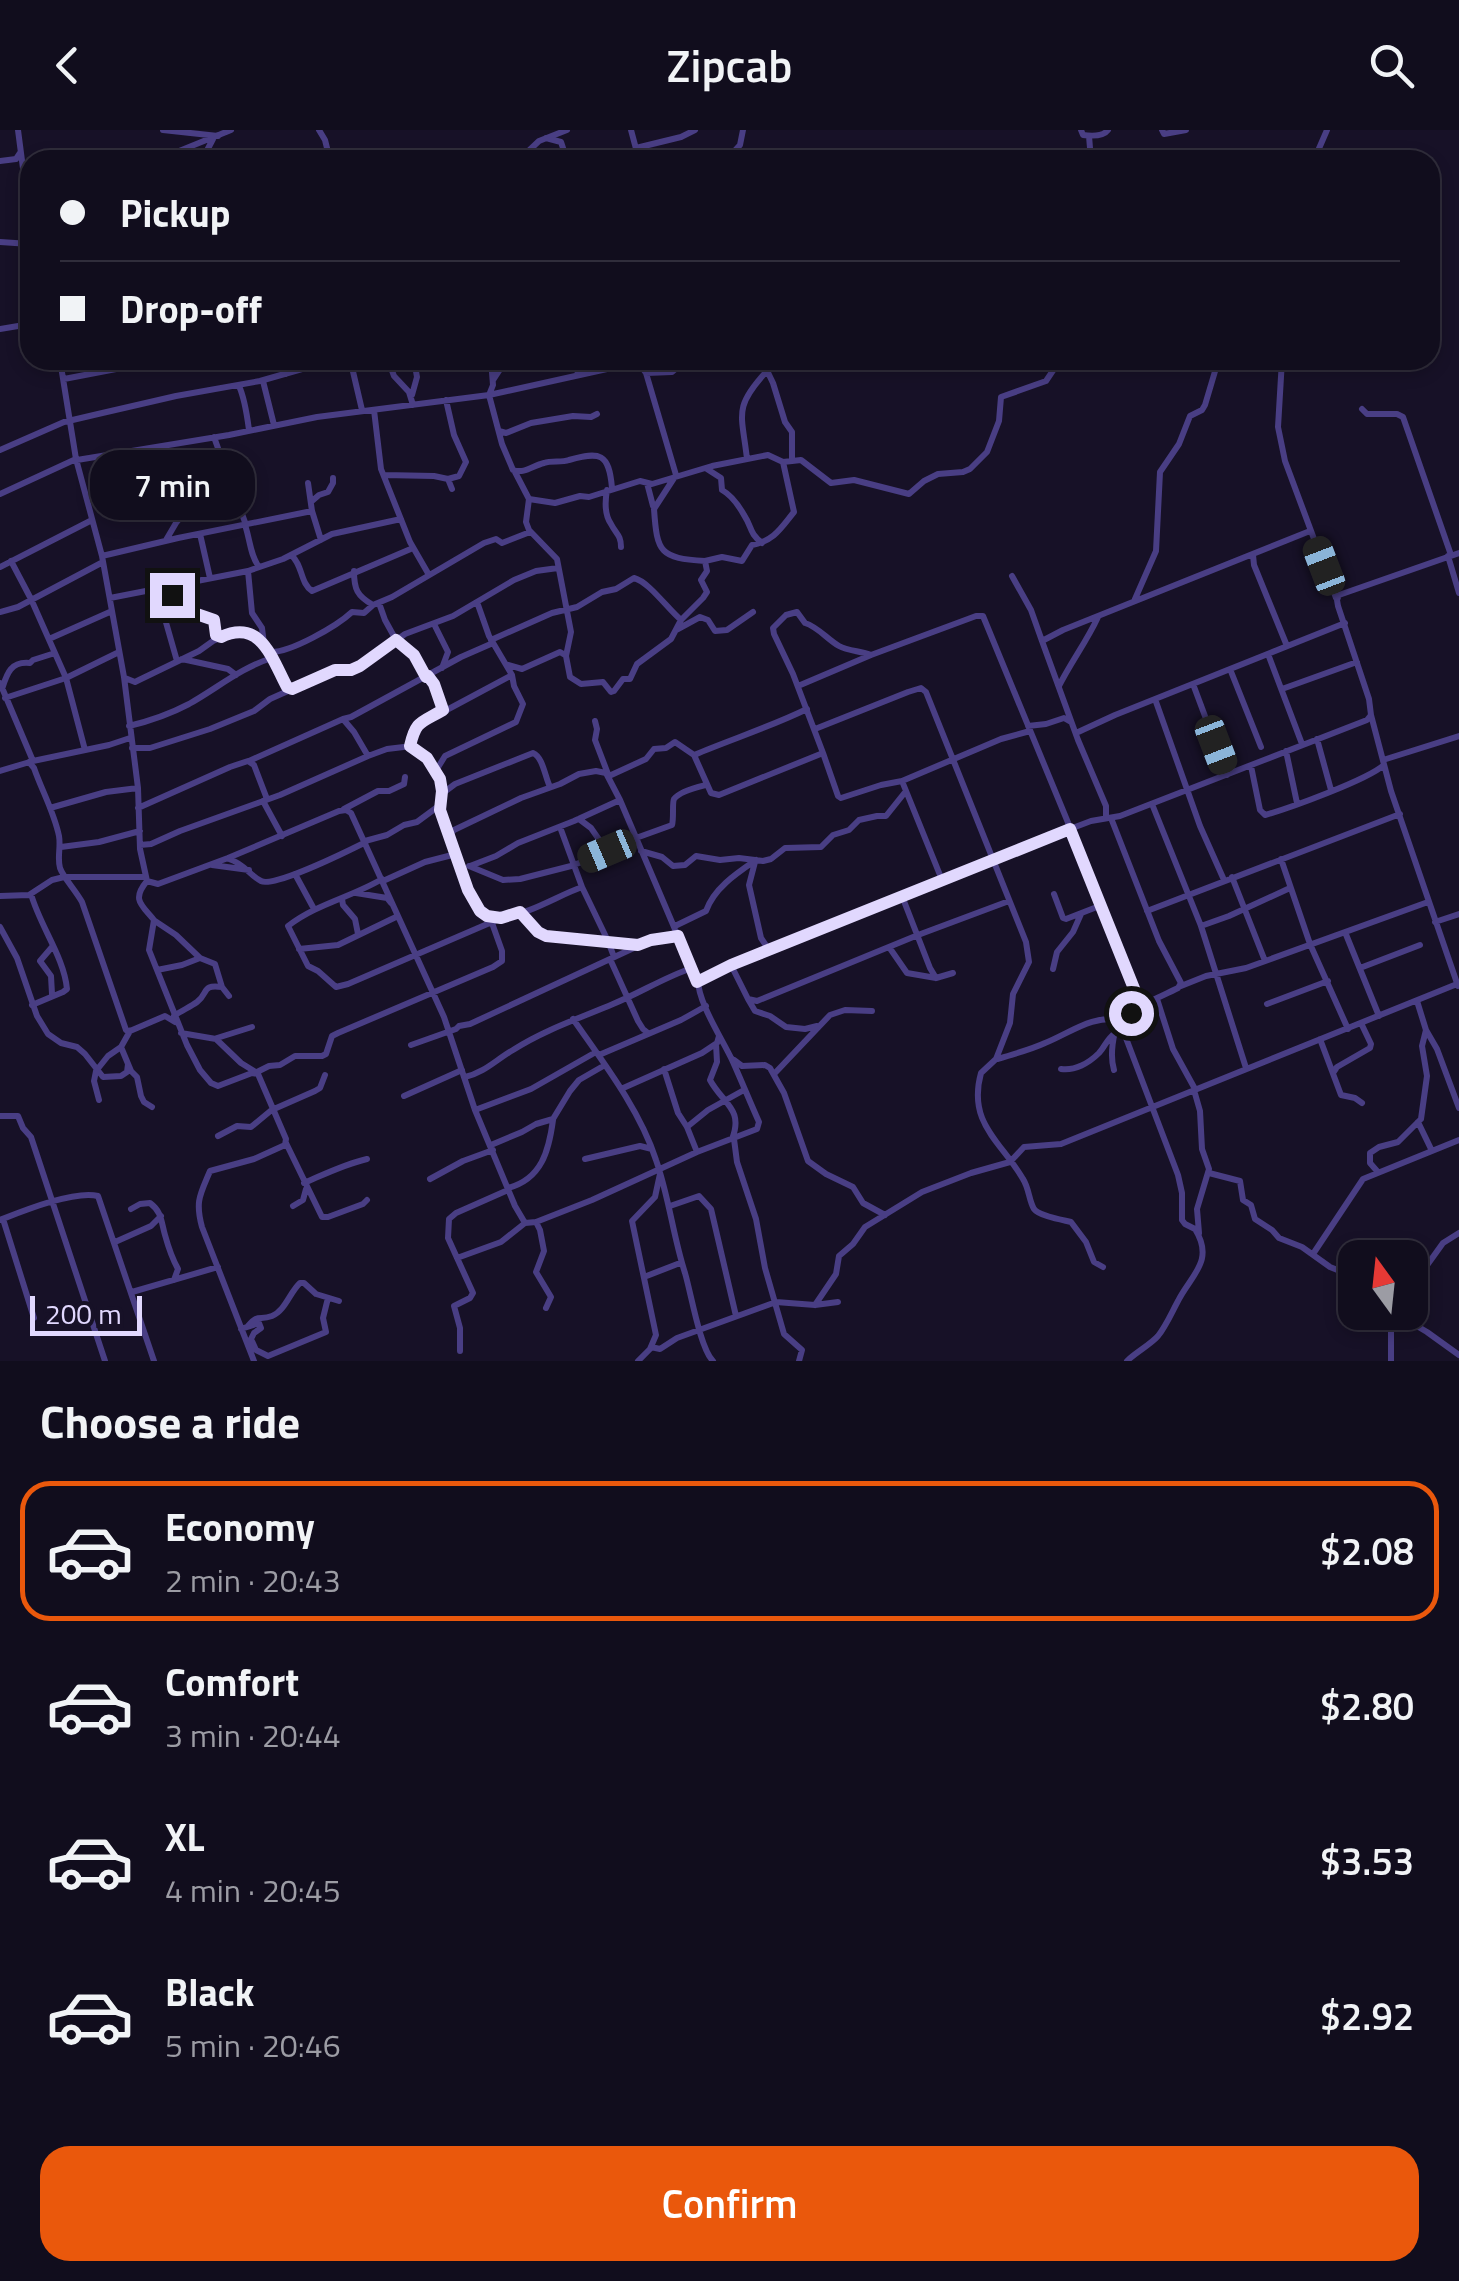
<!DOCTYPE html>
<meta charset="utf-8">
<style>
body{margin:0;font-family:"Titillium Web",sans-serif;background:#1e1b2a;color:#f1f3f6;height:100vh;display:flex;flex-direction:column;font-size:38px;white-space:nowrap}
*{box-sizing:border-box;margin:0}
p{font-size:32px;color:#9c9ca4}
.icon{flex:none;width:55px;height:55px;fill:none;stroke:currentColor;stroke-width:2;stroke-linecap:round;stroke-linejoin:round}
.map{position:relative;height:1231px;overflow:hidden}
.drawer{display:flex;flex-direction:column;background:#110d1d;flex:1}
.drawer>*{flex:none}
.hud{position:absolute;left:20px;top:20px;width:1420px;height:220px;border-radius:30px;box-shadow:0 5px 15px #0003,0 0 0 2px #302d3b;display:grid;align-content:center;height:220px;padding:0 40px;background:#110d1d}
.needle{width:65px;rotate:345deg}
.buttons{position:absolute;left:1338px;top:1110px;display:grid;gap:20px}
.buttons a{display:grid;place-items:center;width:90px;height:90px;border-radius:20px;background:#110d1d;box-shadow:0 5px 15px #0003,0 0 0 2px #302d3b;font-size:50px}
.scale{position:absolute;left:30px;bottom:25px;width:112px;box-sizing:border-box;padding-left:10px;border:5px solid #e1d8fe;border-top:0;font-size:28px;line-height:35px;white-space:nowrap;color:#e1d8fe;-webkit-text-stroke:8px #171127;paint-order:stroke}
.end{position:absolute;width:45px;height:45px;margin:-22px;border:12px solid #e1d8fe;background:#111;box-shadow:0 0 0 5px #111}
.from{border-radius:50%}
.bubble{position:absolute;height:70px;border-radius:30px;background:#110d1d;box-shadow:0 5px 15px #0003,0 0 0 2px #302d3b;font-size:32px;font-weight:600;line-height:70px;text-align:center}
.car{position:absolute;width:30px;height:60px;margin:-30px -15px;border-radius:12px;box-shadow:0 0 8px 2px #0007;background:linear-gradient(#222 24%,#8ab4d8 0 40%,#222 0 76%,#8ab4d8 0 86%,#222 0)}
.hud b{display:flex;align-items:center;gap:35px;height:95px;font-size:38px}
.hud b+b{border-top:2px solid #302d3b}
.hud i{width:25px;height:25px;background:#f1f3f6}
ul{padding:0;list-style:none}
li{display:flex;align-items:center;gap:30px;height:140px;margin:0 20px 15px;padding:0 20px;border:5px solid transparent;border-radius:30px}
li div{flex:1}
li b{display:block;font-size:38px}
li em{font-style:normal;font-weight:600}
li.selected{border-color:#ea580c}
li>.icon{width:90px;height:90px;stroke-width:1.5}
h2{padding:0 40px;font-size:45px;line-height:120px}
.primary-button{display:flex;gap:20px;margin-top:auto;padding:20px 40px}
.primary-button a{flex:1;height:115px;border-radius:30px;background:#ea580c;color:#fff;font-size:40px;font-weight:600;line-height:115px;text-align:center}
header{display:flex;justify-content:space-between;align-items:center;height:130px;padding:0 40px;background:#110d1d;font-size:45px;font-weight:600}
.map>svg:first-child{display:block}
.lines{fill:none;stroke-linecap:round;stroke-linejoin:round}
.minor{stroke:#493e84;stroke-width:6}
.route{stroke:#e1d8fe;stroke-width:12}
</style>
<header><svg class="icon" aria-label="back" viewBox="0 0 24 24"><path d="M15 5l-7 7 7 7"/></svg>Zipcab<svg class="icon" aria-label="search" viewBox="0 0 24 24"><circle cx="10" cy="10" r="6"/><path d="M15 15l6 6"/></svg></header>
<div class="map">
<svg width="1459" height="1231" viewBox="0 0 1459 1231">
<rect width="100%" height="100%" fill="#171127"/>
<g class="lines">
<!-- minor -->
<path class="minor" d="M 18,0 L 30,92
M 163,0 L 218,6
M 319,0 L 325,10 L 330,30
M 631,0 L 639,30
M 1081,0 L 1083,5 C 1091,6 1103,7 1108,0
M 1162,0 L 1164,4 L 1186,0
M 1089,6 L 1091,30
M 546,8 L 561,12 L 567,30
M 636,18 L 681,7 L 695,0
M 729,27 L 740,15 L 743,0
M 157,30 L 231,0
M 202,30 L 213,9
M 519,30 L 539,11 L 567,0
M 726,30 C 753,22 795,27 824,28
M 1314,30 L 1327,0
M 0,31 L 16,29 L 20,23
M 0,112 L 30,114
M 1430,149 L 1431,148
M 0,199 L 30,194
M 60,230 L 76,329 L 102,426 L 124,547 L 138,658 L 140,719 L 147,751 L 158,754 L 228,728 L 339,681 L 346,680 L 351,683 L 444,887 L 475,980 L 515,1076 L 525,1093 L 536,1092 L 592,1070 L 697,1022 L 757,999 L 759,992 C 750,972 742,952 733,932 C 723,910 698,873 698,850 L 832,793 L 1062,702 L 1091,691 L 1120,686 L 1367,590 L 1371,585 L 1369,569 L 1338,476 L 1337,470 L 1339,465 L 1459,423
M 284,230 L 286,244
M 388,230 L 394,246 L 409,262 L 413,275
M 491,230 L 493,255 L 489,265 L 502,314 L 513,340 C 525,344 532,336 544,333 C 552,330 561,333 569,330 C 600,321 609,323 612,358
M 576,230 L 578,245
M 762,230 L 773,253 L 785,292 L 792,302 L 792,330
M 832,230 L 841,239 L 894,230
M 1282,230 L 1278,297 L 1285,331 L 1336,468
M 632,232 L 640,235 L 646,243 L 676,345
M 351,233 L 362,280
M 646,243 L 672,242 L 686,230
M 64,249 L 163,230
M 493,250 L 506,230
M 263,251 L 274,295
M 239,256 C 245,269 247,285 249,300
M 412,265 L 417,247 L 414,230
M 446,270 L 454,305 L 466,332 L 459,346 L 448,349
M 1362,279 L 1367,284 L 1397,284 L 1403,287 L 1451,425
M 374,280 L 381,339 L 410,412 L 429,445
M 499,301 L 506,303 L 531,293 L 573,286 L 591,287 L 597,284
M 0,320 L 64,292 L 98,284 L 176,266 L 260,251 L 302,239 L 319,239 L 374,230
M 747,329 C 742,284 733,278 766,242
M 77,330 L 229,305 L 317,287 L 489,265 L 625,235 L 633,230
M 707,339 L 721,348 L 722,360 C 731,365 739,376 744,385 C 752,397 749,403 762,413
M 515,342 L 529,369 L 526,392 L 529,400 L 557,429 L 571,502 L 566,526 L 570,547 L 581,554 L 603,552 L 611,562 L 614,561 L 623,549 L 630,549 L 637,534 L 671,509 L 681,490 L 703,468 L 707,462 L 701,450 L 707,441 L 705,431 C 660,428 657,423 654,379 L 676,345
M 384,345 L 434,346 L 448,349 L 452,359
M 229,348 L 246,395
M 308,353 L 312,381 L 321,410
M 647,353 L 653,376
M 607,360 C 605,371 604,384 611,394 C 616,404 621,405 621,417
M 0,364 L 76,329
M 529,369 L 555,373 L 580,366 L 589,367 L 640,351 L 652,354 L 712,336 L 768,325 L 783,332 L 801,330 L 831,353 L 854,350 L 909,364 L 924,351 L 938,344 L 963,342 L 970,339 L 987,322 L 999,291 L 1001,267 L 1046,251 L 1060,230
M 312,371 L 319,365 L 328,362 L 333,353 L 333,348
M 245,395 C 250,409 250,425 259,437
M 200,404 L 210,448
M 166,410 L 176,393 L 192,373 L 229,349 L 214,307
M 291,425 C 303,435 300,453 312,461 L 413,418
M 1253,425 L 1254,435 L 1287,516
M 102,426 L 178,408 L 312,381
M 1448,426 L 1459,463
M 11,431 L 31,469 L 66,548 L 85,620
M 705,431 L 722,427 L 742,431 L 752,415 C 774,411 781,398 794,382 L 783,332
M 0,437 L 92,390
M 248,441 L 252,483 L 262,498 L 264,514 L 279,538 L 287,557 L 291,558
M 354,441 C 354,459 357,466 373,475 L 392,467 L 484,413 L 496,409 L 502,413 L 530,402
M 1012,446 L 1031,480 L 1042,511
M 160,459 L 165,489 L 177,531
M 164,459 L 185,480 L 211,488 L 215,495 L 215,504 L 221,507
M 110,468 L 248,441 L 283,429 L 332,404 L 401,389
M 1135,469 L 1156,421 L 1160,342 L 1179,314 L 1190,286 L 1202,280 L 1205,275 L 1216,238 L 1230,230
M 379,473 L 385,490 L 396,510 L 414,525 L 426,547
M 0,482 L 18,477 L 103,432
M 434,494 L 448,522 L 442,538
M 678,499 L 700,487 L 708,490 L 715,501 L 727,500 L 753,482
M 49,509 L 112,481
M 491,510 L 552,483 L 577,477 L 602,462 L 616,459 L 634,448 C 649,452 667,478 681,490
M 270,522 C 290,523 337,496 352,482 L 364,483 L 373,475
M 1268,524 L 1302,614
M 182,529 L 228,539 L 236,545
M 508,535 L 522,539 L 560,522 L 565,525
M 1230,539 L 1261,617
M 428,546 L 434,554 L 443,580
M 125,548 L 135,552 L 139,550 L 199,521 L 213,511 L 233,502 L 251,504 L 264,514
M 0,553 L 33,631
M 1193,554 L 1227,645
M 798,556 L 871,525 L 976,486 L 983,486 L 1111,797 L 1141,876
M 1059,556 C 1071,532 1087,511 1098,487
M 2,559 C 7,543 11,531 30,533 L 33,530 L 55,523
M 1282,559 L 1357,532
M 5,568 L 66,548 L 119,522
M 1155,569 L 1200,696 L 1224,750
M 1371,585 L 1391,661 L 1458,856
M 343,589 L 351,587 L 461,527 L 493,513
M 595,591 L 597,599 L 595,610 L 608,644
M 129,596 C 150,591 170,584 189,574 C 216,559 242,537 272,528
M 1028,596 L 1046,594 L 1064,588 L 1071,592
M 815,599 L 908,562 L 921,558 L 926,562 L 1026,812 L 1029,832 L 1013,864 L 1010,893 L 996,929 L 981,943 C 967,994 1002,1012 1023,1049 C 1029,1058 1029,1071 1034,1079 C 1039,1086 1063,1090 1071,1092 L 1086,1112 L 1094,1132 L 1103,1137
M 1076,603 L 1115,585 L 1345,493
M 1317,609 L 1331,660
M 409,616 L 411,603 L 415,597 L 512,545
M 132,618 L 150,618 L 210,599 L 254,581 L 270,569 L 335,540 L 351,540 L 359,537 L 405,504 L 453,486 L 514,450 L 536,441 L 558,438
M 1286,621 L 1297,673
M 823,623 L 838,666 L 841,668 L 881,655 L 902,651
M 694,625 C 732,609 770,597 807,579
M 1383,630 L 1459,606
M 249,631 L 343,589 L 354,602 L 368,626
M 29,632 L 34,638 C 42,661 54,682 59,706 C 61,717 57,728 60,738 C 63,747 76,761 82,772 L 126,900 L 130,901 L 165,886 L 175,892
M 1251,636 L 1260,680 L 1265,685 C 1290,678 1367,650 1384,635
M 437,639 L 445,626 L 516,592 L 523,574 L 514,556 L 512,545 L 489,506 L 477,472
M 0,641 L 33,631 L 109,615 L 130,608
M 609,646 L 646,629 L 654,619 L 666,618 L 675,612 L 694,625 L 711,663 L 719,665 L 823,623 L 793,544 L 774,504 L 773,498 L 786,485 L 797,482 L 805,493 C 818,497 827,509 839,516 C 848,521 861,521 871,525
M 443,663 L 455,654 L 533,623 C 543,627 545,647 550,657
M 263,671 L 282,706
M 1152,674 L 1201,796 L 1246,938
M 50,678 L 106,662 L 138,658
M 138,678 L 230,637 L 248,631 L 254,635 L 267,669
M 344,679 L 378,661 L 389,661 L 404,654 L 405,647
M 1106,687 L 1106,676 L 1078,610 L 1042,511 L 1063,500 L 1310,401
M 1111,688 L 1159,811 L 1181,853 L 1178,858 C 1159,868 1132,876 1121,895 L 1178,1045 L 1182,1063 L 1182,1090 L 1185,1094 L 1195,1099 C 1215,1131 1191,1145 1178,1171 C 1172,1182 1166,1196 1158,1206 C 1150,1215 1136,1222 1127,1231
M 579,689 L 591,698 L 607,721
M 560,697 L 582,757 L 608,811 L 614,827
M 450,705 L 454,700 L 521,668 L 560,654 L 579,644 L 596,641 L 606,643 L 620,670 L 697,851
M 636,708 L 672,695 C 674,688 672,673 674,669 C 680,661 698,657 706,655
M 365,711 L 387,705 L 404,695 L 417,692 L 440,675
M 140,715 L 151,714 L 180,701 L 280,665 L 368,626 L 387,619 L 412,616 C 423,623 433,632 438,644 C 446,661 437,669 441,681 C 446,700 472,781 487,787 C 489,787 502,787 503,787 C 530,784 557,766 582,757
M 61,717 L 99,712 L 140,701
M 641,721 L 662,727 L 673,736 L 685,735 L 696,726 L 720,730 L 739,728 L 763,731 L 771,729 L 785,718 L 821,717 L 833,705 L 849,700 L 859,690 L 877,686 L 886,686 L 906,661
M 229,729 C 245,734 249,745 261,751 C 274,758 350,720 366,712
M 1281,729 L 1310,814 L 1348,899
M 755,732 L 749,755 L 761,808 L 769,820
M 212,735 L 249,740
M 469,736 L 503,750 L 520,749 L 571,736 L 637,711
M 470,736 L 496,726 L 518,713 L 574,691 L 620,670
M 295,744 L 314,779
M 1232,747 L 1265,831
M 382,749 C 352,767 316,774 288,796 L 308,836 L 318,841 L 336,857 L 348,854 L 499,789
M 942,750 L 902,651 L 1001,609 L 1030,601
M 147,751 C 131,770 142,775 154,790 L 149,820 L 187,915 L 200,940 L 211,953 L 218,956 L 252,943 L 258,944 L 286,1009 L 285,1015 L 254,1029 L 210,1041 C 200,1065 195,1071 202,1097 L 254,1231
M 383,751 L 425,732 L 456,724
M 356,763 L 387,768 L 391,773
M 31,764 C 40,796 64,827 67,859 L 63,862 L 32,875
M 1054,764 L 1063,788 L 1066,789 L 1102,775
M 0,766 L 29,765 L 52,750 L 64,747 L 145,747
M 902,766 L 930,838 L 936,848
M 342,769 L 343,775 L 355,789 L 358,804
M 1147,781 L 1400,684
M 520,782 L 539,803 L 546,806 L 638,815
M 155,791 L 176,805 L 200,828 L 215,834 L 222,857 L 229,866
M 1435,792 L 1459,784
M 675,796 L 706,781 C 714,758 737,743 756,730
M 1201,796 L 1229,786 L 1290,758
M 0,797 L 17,828 L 37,886 L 48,904 L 61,913 L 77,917 L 85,924 L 103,947 L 121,946 L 127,942 L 128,934
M 1345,802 L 1379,886
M 52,817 L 40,831 L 51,846 L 52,864
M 889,817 L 907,843 L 936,848 L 953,843
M 299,819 L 338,815 L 398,786
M 610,829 L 638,891 L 643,899 L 648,903
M 731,835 L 748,869 L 757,871 L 918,805 L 1009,771
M 1360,838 L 1420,815
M 1053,839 L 1057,822 L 1073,802 L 1081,784
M 157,840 L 182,835 L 200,828
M 1181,856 L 1206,846 L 1246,838 L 1428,772
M 748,869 L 755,881 L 770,886 L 786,897 L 805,899 L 817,896
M 1157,869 L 1173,919 L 1195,959
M 1417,871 L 1426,900 L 1437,919 L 1459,978
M 1267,874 L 1328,851
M 174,886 C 181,881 190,877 197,872 C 209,863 201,854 222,857
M 573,889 C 603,932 640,980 656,1030 C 669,1067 673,1106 685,1143 C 691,1163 700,1218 713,1231
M 181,903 L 216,909 L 241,933 L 254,941
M 217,908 L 252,897
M 1320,909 L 1341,965 L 1355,968 L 1362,973
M 716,914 L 717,932 L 710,950 C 723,974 744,979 732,1009
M 411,915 L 456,899 L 459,896 L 470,894 L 651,810 L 677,806
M 121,917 L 131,941 L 137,947 L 141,966 L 144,972 L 152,977
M 599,925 L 681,890 L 706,876
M 998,929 C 1013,924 1030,920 1045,913 C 1070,903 1093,884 1122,890
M 734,930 L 742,936 L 765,935 L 770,938 L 784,963 L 808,1031 L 826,1044 L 853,1057 L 863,1073 L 885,1085
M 664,939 L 678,983 L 687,997 L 697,1022
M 1061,939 C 1075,941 1089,933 1099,923 C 1106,915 1106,910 1115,903
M 1114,940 C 1110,927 1112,901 1121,891
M 257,942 L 269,936 L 280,935 L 295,926 L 322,926 L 326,924 L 332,906 L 338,903 L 493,837 L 502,831 L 502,821 L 492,793
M 775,943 L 830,885 L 845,880 L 872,881
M 1333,943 L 1337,937 L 1370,918 L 1371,914 L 1361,893
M 465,947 C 484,943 497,929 513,920 C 544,900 580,888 613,874 C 640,863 665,847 692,838
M 621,959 L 702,923 L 717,913 L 719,906
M 1194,960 L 1200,981 L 1202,1019 L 1209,1039 L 1197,1079 L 1199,1103
M 404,966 L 462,940
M 99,970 L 94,951 L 96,941 L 108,926 L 121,917 L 130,901
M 274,979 L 315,961 L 320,958 L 325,945
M 475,980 L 531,959 L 596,922
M 0,986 L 18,986 L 23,998 L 31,1007 L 105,1231
M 1418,992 L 1432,1021
M 687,997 L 708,980 L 744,960
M 218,1006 L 237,996 L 251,997 L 274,978
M 734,1009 L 737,1032 L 756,1089 L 765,1138 L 784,1204 L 802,1220 L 799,1231
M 286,1013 L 322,1087 L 328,1087 L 363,1074 L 367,1070
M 491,1015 L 522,1002 L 536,994 L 553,989 L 570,961 L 579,950 L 605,935
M 585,1029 L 640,1016 L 652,1019
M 1377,1041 L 1370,1033 L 1370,1023 L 1379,1017 L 1398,1012 L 1421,989 L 1427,946 L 1422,916 L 1426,900
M 1209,1043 L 1240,1051 L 1243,1070 L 1251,1075 L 1255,1089 L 1272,1100 L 1279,1108 L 1302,1117 L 1330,1137 L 1355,1147
M 430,1049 L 463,1031 L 493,1020
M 304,1053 C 325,1044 345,1034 367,1029
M 508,1058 C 542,1049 549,1020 553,990
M 293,1076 L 303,1070 L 306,1059
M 670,1076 L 699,1066 L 711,1079 L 736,1186
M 131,1079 L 140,1074 L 150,1073 C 162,1082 161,1091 165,1105 C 168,1116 172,1128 178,1139 L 174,1150
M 3,1089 L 34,1188
M 0,1090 C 23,1081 75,1060 98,1066 L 154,1231
M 536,1092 L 540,1100 L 544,1121 L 536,1142 L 551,1167 L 546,1178
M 115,1112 L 151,1096 L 161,1086
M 1313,1124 L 1363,1049 L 1459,1010
M 457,1128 L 501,1112 L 525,1093
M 644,1147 L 680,1133
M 1410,1159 L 1443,1113 L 1459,1103
M 132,1162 L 218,1137
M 815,1175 L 836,1144 L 839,1126 L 853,1114 L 865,1097 L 922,1062 L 971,1043 L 1010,1032 L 1024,1017 L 1061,1014 L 1457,854
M 1395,1183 L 1427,1202 L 1459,1225
M 248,1196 C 259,1183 259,1191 272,1186 C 285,1181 290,1162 300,1153 L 304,1153 L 316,1164 L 339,1171
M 241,1199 L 259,1193 L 261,1198 L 254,1203 L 251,1209 L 256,1220 L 268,1226 L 326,1202 L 323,1188 L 328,1168
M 651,1217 L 660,1219 L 677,1208 L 776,1172 L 815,1175 L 838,1172
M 460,1221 L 460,1198 L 454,1176 L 470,1168 L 473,1163 L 448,1108 L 449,1089 L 456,1083 L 508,1060
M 638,1231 L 650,1219 L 656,1205 L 632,1091 L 655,1067 L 660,1044
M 1391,1231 L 1391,1201 L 1395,1182"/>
</g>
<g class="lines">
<!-- route -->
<path class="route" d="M 172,465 L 185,480 L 214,490 L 216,505 L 221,507 C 261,488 272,529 287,557 L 292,559 L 335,540 L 351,540 L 360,536 L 396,510 L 414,525 L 426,547 L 428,546 L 434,554 L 443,580 C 421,593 416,590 410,616 L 427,628 L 440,649 L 442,661 L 440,680 L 468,760 L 480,781 L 487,786 L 501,788 L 520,782 L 538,802 L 546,806 L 638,815 L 651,810 L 678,806 L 697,852 L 731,835 L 1070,699 L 1141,876 L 1131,883"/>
</g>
</svg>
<div class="buttons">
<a><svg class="needle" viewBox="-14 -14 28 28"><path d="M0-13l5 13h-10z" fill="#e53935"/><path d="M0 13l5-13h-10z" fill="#9c9ca4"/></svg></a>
</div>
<div class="scale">200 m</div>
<i class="end from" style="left:1131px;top:883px"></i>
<i class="end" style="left:172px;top:465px"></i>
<div class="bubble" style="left:90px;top:320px;width:165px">7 min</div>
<i class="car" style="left:1324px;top:436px;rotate:339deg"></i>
<i class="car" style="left:1216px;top:615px;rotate:159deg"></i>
<i class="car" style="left:607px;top:721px;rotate:247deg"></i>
<div class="hud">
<b><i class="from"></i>Pickup</b>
<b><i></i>Drop-off</b>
</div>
</div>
<section class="drawer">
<h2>Choose a ride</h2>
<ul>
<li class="selected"><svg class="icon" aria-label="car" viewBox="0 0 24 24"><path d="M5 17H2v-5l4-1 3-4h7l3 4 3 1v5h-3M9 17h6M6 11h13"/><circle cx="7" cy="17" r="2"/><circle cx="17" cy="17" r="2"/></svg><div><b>Economy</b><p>2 min · 20:43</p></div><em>$2.08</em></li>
<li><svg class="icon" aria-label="car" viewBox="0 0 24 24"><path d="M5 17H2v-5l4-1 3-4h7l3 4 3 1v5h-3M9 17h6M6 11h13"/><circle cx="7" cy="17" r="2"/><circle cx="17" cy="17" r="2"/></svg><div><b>Comfort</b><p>3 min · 20:44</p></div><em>$2.80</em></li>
<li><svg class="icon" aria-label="car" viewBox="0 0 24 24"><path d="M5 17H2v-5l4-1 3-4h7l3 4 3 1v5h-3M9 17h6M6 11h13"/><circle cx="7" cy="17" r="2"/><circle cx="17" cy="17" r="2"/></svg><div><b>XL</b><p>4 min · 20:45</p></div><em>$3.53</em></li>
<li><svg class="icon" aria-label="car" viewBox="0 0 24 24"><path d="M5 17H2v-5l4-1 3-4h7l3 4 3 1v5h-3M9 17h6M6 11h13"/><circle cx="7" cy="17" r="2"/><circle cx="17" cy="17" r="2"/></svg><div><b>Black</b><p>5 min · 20:46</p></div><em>$2.92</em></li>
</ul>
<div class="primary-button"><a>Confirm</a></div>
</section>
